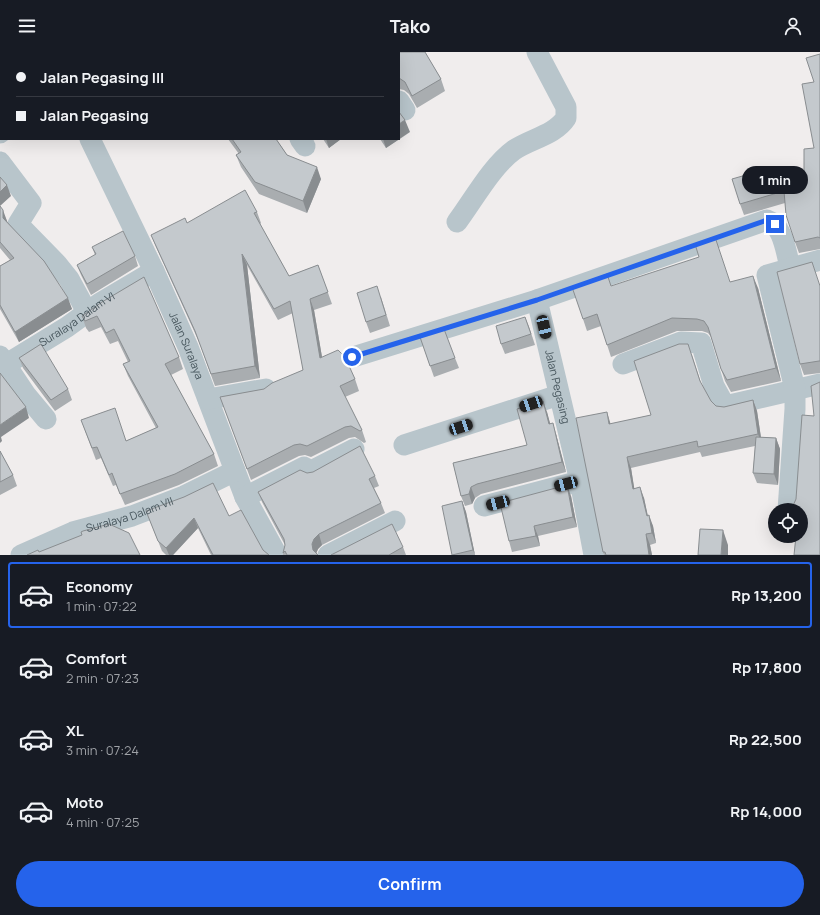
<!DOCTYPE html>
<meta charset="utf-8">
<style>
body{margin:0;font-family:Manrope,sans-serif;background:#242831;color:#f1f3f6;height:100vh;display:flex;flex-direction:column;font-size:15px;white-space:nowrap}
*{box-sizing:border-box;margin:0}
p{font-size:13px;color:#9ea1a6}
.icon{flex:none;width:22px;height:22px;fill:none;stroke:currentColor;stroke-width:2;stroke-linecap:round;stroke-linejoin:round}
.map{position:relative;height:503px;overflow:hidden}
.side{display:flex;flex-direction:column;background:#171b24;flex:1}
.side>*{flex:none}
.top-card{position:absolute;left:0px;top:0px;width:400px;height:88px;box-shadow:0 4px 16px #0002;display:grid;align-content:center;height:88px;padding:0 16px;background:#171b24}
.buttons{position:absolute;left:768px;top:451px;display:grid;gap:8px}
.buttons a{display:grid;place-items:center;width:40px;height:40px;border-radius:50%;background:#171b24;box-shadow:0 4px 16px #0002;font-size:20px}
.end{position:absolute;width:18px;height:18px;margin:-9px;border:5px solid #2563eb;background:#fff;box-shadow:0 0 0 2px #fff}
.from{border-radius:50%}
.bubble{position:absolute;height:28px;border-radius:14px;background:#171b24;box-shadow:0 4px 16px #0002;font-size:13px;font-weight:700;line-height:28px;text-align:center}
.car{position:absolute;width:12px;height:24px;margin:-12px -6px;border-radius:5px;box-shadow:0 0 3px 1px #0007;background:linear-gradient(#222 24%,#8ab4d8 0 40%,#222 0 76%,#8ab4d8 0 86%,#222 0)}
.top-card b{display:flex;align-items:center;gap:14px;height:38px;font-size:15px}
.top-card b+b{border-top:1px solid #363941}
.top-card i{width:10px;height:10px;background:#f1f3f6}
ul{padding:7px 0 0;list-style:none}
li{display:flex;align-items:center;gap:12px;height:66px;margin:0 8px 6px;padding:0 8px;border:2px solid transparent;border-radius:4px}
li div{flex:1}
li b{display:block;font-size:15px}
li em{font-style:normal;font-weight:700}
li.on{border-color:#2563eb}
li>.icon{width:36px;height:36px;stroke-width:1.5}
.button{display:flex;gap:8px;margin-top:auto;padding:8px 16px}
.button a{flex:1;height:46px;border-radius:24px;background:#2563eb;color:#fff;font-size:16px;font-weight:700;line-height:46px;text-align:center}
header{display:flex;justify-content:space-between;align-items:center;height:52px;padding:0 16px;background:#171b24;font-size:18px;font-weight:700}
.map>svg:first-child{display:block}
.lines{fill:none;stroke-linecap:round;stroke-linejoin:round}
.street{stroke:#b8c5cb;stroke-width:21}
.wall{fill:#a9adb0}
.shaded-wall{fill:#898d90}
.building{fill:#c4c9cd;stroke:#898d90}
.route{stroke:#2563eb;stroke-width:5}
.labels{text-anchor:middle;stroke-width:3.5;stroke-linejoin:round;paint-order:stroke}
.street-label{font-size:11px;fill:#45545b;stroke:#fff}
</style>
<header><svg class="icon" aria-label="menu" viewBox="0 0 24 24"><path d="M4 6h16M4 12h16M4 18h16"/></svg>Tako<svg class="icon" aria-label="person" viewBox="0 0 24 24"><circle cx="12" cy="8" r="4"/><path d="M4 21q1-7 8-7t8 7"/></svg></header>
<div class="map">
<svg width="820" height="503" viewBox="0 0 820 503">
<rect width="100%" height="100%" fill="#f0eded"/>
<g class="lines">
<!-- street -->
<g class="street">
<path d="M 22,0 L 23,1"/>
<path d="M 244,0 L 245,1"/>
<path d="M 128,1 L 130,0"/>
<path d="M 399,49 L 405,58"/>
<path d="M 0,81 L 1,80"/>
<path id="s1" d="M 90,87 L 154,219 L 188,295 L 245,445 L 277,503"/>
<path d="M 300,87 L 305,94"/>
<path d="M 0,110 L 31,151 L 18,172 L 57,212 L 69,227 L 87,260"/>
<path d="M 457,170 C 474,147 492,114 514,98 C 530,87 555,83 566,66 L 566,55 L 537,0"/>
<path id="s2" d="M 537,248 L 580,429 L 594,503"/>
<path d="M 0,304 L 26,343 L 46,367"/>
<path d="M 353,305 L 537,248 L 767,168 C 783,173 786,200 790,215"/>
<path d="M 623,312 L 681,290 L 701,291 L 714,334 L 725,354 L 820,332"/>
<path id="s3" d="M 0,316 L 67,275 L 100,251 L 154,219"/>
<path d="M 208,347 L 266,337"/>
<path d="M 404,393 L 559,343"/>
<path d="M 245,445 L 304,415 L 311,419 L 354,397"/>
<path d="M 484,454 L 580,429"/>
<path d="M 788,458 L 795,357 L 795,337 L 767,223 L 820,208"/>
<path id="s4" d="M 21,503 L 73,480 L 132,464 L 184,444 L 235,419"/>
<path d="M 328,503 L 395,469"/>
</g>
</g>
<!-- wall -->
<path class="wall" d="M 277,0 L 363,0 L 366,1 L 369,0 L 425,0 L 441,27 L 445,39 L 417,56 L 409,42 L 404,38 L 399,37 L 399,1 L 277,1 Z
M 820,2 L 820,197 L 799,201 L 795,190 L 785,151 L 744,163 L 740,152 L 755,128 L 804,124 L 814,96 L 814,30 Z
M 410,80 L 386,96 L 380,87 L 399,87 Z
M 228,87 L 276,87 L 287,103 L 321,127 L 307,161 L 259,142 L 241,115 L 236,103 L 239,102 Z
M 323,87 L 341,87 L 329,96 Z
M 0,155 L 7,169 L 72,257 L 19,290 L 0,257 L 0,214 L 10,208 L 0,196 Z
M 257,160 L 261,171 L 260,172 L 289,224 L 318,213 L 332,252 L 314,258 L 322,305 L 355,327 L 359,339 L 345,345 L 362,378 L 366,390 L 364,391 L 355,385 L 349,386 L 311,405 L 305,403 L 299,404 L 251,428 L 220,345 L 264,337 L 303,318 L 293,261 L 278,268 L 247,213 L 260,326 L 215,334 L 199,290 L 156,195 L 151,183 L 187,171 Z
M 92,195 L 135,204 L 138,214 L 91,243 L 81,223 L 77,213 L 95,203 Z
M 730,230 L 758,236 L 781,329 L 731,340 L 725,329 L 721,317 L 711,285 L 708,281 L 702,279 L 677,279 L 611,305 L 601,274 L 587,279 L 583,267 L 611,234 Z
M 820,233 L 820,321 L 804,323 L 800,312 Z
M 381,245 L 390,274 L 370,281 L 366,270 Z
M 102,250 L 179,305 L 183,317 L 171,323 L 214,402 L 218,414 L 179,433 L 125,453 L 116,433 L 113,434 L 101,406 L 96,408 L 81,368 L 126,389 L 156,376 L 128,324 L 123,312 L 128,310 L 118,289 L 110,292 L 101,275 L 89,280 L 86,276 L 82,264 Z
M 525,265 L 535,293 L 505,302 L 501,292 Z
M 420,285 L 455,306 L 459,316 L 434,325 Z
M 692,303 L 701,331 L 711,349 L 716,354 L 724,355 L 753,348 L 757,359 L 761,385 L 776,386 L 780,397 L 778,433 L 757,431 L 753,421 L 755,394 L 702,405 L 700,400 L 631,416 L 634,436 L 644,446 L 648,464 L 653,474 L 656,491 L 650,493 L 652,503 L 604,503 L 603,500 L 611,372 L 651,363 Z
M 19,306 L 68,337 L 72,348 L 55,359 L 23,316 Z
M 547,360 L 550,372 L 556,382 L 566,420 L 481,442 L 475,446 L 472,452 L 465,454 L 461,444 L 453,411 L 527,393 Z
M 0,399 L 13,423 L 17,434 L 0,443 Z
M 307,421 L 375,424 L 379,434 L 374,436 L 381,451 L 385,461 L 322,493 L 318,497 L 316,501 L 318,503 L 283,503 L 283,501 L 285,493 L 262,450 L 258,440 Z
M 571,444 L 577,475 L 538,484 L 540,494 L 512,500 L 509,489 Z
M 462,449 L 466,460 L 475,503 L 452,503 Z
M 146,459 L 229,464 L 263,498 L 269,503 L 211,503 L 198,476 L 173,503 L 166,503 L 162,499 Z
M 403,495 L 406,503 L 331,503 Z"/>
<!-- shaded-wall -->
<path class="shaded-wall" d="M 93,0 L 101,0 L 101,1 L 92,1 Z
M 102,0 L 110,0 L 109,1 L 102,1 Z
M 1,54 L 1,68 L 0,67 L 0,55 Z
M 405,68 L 410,80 L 386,96 L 383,87 L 399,87 L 399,72 Z
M 326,87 L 341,87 L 329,96 Z
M 317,115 L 321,127 L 307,161 L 303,149 Z
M 7,133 L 11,144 L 0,154 L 0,140 Z
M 3,158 L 7,169 L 7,176 L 3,166 Z
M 242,202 L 247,213 L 260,326 L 255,314 Z
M 753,224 L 758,236 L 781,329 L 776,316 Z
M 68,246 L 72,257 L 19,290 L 15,280 Z
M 310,247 L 314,258 L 324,317 L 320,306 Z
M 525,265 L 529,275 L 535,293 L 531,282 Z
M 753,348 L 757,359 L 762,393 L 758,382 Z
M 543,349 L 547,360 L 553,382 L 549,372 Z
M 26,355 L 29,366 L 1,385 L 2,389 L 0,391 L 0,373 Z
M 607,360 L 610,370 L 613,383 L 609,372 Z
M 553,371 L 556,382 L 566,420 L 562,410 Z
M 776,386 L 780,397 L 778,433 L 774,422 Z
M 627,405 L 631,416 L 636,447 L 633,437 Z
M 567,433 L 571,444 L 577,475 L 573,465 Z
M 471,435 L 475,446 L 472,452 L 469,442 Z
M 640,435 L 644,446 L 650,475 L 647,464 Z
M 462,449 L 466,460 L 475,503 L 473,498 Z
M 649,463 L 653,474 L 656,491 L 652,481 Z
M 194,466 L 198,476 L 173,503 L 169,503 L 166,496 Z
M 534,474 L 538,484 L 540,494 L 536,484 Z
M 723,478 L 728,493 L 728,503 L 721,503 Z
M 319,482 L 322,493 L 318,497 L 316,502 L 313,498 L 312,492 L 314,487 Z
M 646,482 L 650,493 L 652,503 L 649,503 Z"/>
<!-- building -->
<path class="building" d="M 0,0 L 13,0 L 15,1 L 1,1 L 1,54 L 0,55 Z
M 26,0 L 93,0 L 92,1 L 24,1 Z
M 137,0 L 229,0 L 230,1 L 136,1 Z
M 279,0 L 363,0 L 366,1 L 369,0 L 425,0 L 441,27 L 412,44 L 405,30 L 399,26 L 399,1 L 280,1 Z
M 820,2 L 820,186 L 818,185 L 795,190 L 786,163 L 784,139 L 740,152 L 732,127 L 753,121 L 755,128 L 804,124 L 804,97 L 814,96 L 802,32 L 814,30 L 806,6 Z
M 399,60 L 405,68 L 399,72 Z
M 232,87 L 276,87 L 287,103 L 317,115 L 303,149 L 255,130 L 236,103 L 241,100 Z
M 0,125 L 7,133 L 0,140 Z
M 245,138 L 257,160 L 254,161 L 289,224 L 318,213 L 328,240 L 310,247 L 320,306 L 338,298 L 345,305 L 355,327 L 340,334 L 362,378 L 360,379 L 351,374 L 345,375 L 307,394 L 300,392 L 294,393 L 247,417 L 220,345 L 264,337 L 272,331 L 303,318 L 290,249 L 274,257 L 242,202 L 255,314 L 211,322 L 195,279 L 151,183 L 185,166 L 187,171 Z
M 0,154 L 3,158 L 3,166 L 44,209 L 68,246 L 15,280 L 0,253 L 0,214 L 14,206 L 0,190 Z
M 123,179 L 135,204 L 87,232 L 77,213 L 96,202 L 92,195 Z
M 715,185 L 730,230 L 753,224 L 776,316 L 727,328 L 721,317 L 708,275 L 704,269 L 697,267 L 672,266 L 607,293 L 597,262 L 583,267 L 572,235 L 607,222 L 611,234 L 699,205 L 695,192 Z
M 812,210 L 820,234 L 820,309 L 819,309 L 800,312 L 777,220 Z
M 144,225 L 179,305 L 165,312 L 214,402 L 175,422 L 120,442 L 112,421 L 109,423 L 97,395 L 92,396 L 81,368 L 115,356 L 126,389 L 158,375 L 123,312 L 130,309 L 114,277 L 106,281 L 97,264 L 85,269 L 82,264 L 102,250 Z
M 377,234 L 386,263 L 366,270 L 357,241 Z
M 525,265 L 531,282 L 501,292 L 496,274 Z
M 444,277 L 455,306 L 430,314 L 420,285 Z
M 41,292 L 68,337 L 51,348 L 19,306 Z
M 679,292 L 688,292 L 700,329 L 711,349 L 716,354 L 724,355 L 753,348 L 758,382 L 698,395 L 697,389 L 627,405 L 633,437 L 640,435 L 647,464 L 649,463 L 652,481 L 646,482 L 649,503 L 606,503 L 605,500 L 603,500 L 576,366 L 607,360 L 609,372 L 651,363 L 634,309 Z
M 0,321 L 26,355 L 0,373 Z
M 820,330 L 820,503 L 794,503 L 796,484 L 801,484 L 801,458 L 791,458 L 796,447 L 802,363 L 814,364 L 811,334 Z
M 543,349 L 549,372 L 553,371 L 562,410 L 477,432 L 471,435 L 469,442 L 461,444 L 453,411 L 527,393 L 517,357 Z
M 756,385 L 776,386 L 774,422 L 753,421 Z
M 360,394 L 375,424 L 369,427 L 381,451 L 319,482 L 314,487 L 312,492 L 313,498 L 318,503 L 287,503 L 285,499 L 283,501 L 285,493 L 284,487 L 258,440 L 300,418 L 307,421 L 313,420 Z
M 0,399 L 13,423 L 0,430 Z
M 213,431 L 229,464 L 241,458 L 263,498 L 269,503 L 213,503 L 194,466 L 166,496 L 158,489 L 146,459 L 184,445 Z
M 567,433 L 573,465 L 534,474 L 536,484 L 509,489 L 500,451 Z
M 462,449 L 473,498 L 452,503 L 442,454 Z
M 109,472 L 129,481 L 140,503 L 27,503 L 38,498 L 39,500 L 82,483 L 81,480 L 83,479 Z
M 392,472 L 403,495 L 389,503 L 331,503 Z
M 700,477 L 723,478 L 721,503 L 698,503 Z"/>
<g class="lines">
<!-- route -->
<path class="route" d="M 352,305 L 537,248 L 767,168 L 775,172"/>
</g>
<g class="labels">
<!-- street labels -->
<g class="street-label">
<text dy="4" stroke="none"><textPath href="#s3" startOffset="91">Suralaya Dalam VI</textPath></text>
<text dy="4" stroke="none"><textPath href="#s1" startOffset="228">Jalan Suralaya</textPath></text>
<text dy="4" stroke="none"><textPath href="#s2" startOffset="89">Jalan Pegasing</textPath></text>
<text dy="4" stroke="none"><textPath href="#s4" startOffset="116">Suralaya Dalam VII</textPath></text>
</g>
</g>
</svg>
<div class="buttons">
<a><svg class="icon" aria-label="locate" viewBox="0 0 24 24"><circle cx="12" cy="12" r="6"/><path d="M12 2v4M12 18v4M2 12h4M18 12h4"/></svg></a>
</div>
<i class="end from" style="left:352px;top:305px"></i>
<i class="end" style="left:775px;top:172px"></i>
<div class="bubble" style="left:742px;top:114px;width:66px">1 min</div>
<i class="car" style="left:544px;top:275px;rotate:167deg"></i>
<i class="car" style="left:531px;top:352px;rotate:252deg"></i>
<i class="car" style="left:461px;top:375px;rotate:72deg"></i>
<i class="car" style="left:566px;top:432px;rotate:255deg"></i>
<i class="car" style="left:498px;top:451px;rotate:255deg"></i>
<div class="top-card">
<b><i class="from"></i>Jalan Pegasing III</b>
<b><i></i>Jalan Pegasing</b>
</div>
</div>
<section class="side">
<ul>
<li class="on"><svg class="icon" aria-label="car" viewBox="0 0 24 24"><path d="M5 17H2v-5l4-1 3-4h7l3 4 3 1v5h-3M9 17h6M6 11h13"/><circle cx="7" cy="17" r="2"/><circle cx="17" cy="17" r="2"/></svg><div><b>Economy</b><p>1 min · 07:22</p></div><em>Rp 13,200</em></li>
<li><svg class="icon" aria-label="car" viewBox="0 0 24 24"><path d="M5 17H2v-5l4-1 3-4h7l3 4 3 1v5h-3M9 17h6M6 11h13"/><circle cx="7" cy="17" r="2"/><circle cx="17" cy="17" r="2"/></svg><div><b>Comfort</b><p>2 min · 07:23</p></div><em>Rp 17,800</em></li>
<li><svg class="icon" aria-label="car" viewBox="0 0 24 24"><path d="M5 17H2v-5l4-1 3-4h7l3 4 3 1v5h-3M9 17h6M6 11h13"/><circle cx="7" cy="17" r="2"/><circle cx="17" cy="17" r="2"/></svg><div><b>XL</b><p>3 min · 07:24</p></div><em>Rp 22,500</em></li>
<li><svg class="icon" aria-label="car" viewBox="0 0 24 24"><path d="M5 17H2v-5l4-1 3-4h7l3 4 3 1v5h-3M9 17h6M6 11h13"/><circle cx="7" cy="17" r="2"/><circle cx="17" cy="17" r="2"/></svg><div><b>Moto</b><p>4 min · 07:25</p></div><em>Rp 14,000</em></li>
</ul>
<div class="button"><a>Confirm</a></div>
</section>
